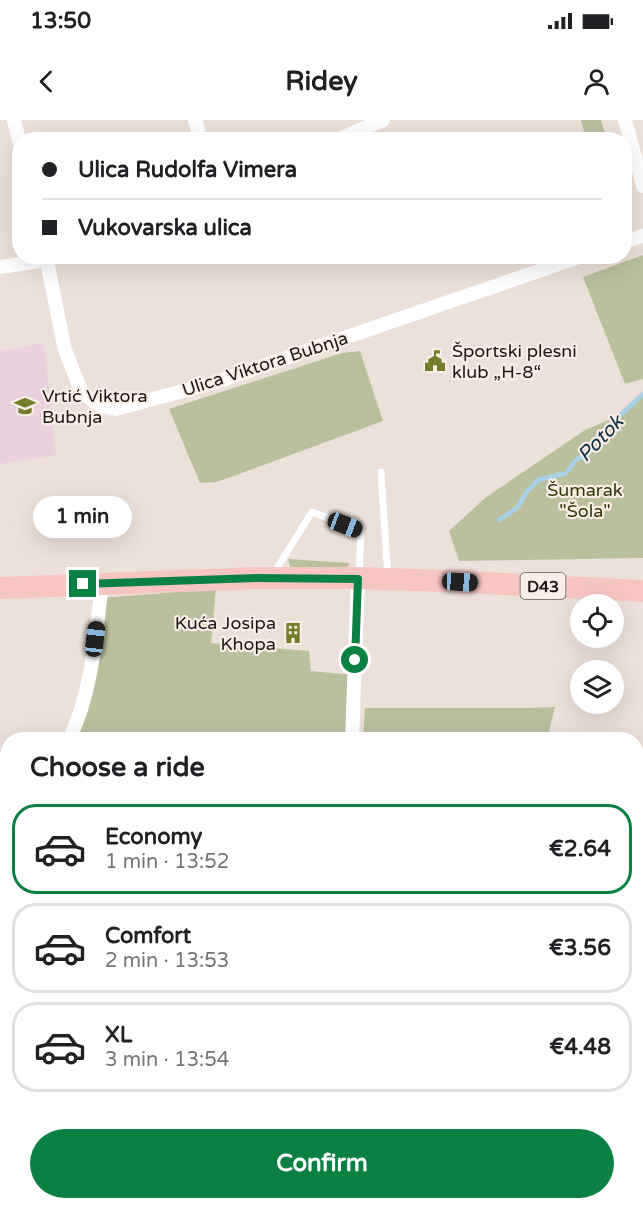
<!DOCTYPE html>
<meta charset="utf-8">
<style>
body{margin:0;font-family:"Varela Round",sans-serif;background:#f2f2f2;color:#202124;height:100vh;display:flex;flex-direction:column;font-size:22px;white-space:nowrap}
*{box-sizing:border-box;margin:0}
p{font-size:20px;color:#757577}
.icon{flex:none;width:33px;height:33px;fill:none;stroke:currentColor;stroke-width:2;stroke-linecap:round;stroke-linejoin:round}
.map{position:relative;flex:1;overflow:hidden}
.drawer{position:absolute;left:0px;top:612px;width:644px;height:478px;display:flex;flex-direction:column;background:#fff;border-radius:24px 24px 0 0;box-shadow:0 6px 24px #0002}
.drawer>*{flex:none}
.banner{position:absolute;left:12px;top:12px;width:620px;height:132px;border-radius:24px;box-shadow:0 6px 24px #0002;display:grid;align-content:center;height:132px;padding:0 30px;background:#fff}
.tools{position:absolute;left:570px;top:474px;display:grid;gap:12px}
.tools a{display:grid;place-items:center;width:54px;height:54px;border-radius:50%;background:#fff;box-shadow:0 6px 24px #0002;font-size:30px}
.end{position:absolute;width:27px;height:27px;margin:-14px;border:8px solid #0b8043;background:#fff;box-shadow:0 0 0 3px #fff}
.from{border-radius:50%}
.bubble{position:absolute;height:42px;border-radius:21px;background:#fff;box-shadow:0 6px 24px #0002;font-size:20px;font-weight:800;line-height:42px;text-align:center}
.car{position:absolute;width:18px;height:36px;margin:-18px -9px;border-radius:8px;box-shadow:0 0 4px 2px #0007;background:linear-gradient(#222 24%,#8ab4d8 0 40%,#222 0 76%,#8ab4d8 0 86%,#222 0)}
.banner b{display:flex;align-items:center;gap:21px;height:57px;font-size:22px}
.banner b+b{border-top:2px solid #e0e0e0}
.banner i{width:15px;height:15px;background:#202124}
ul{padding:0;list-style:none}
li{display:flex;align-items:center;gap:18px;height:90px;margin:0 12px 9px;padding:0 18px;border:3px solid #e0e0e0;border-radius:24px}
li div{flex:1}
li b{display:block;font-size:22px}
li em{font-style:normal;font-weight:800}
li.current{border-color:#0b8043}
li>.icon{width:54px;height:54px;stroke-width:1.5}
h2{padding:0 30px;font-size:27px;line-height:72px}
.button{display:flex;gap:12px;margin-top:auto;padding:12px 30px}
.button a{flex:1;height:69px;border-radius:36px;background:#0b8043;color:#fff;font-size:24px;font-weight:800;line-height:69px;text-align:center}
.status{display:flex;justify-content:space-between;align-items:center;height:42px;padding:0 30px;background:#fff;direction:ltr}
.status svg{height:16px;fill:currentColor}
header{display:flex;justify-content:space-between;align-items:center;height:78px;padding:0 30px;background:#fff;font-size:27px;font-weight:800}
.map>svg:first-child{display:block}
.commercial{fill:#e6d2e1}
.education{fill:#e9d2dd}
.green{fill:#bac09e}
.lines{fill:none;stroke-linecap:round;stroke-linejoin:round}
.stream{stroke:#a8d1e7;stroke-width:4.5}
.lane{stroke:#fff;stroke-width:7}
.street{stroke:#fff;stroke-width:14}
.primary{stroke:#f7c6c2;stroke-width:22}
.route{stroke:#0b8043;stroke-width:8}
.labels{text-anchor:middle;stroke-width:4.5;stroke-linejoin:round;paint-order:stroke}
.shield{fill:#f9ede7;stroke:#5e5854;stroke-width:1.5}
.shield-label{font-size:16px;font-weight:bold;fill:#1c1815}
.poi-label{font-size:18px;fill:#1c1815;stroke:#f9ede7;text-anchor:start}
.street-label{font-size:18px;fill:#1c1815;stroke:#f9ede7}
.park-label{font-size:18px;fill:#343909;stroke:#f9ede7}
.water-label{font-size:20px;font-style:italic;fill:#0b2f40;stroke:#f9ede7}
</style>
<div class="status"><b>13:50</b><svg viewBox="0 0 49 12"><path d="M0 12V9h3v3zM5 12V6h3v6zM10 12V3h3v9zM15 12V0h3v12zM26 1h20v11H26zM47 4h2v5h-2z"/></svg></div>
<header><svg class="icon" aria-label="back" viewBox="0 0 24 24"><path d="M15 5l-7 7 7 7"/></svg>Ridey<svg class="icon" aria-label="person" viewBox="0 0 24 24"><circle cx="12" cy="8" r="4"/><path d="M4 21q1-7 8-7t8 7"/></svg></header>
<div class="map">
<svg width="643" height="1090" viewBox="0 0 643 1090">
<rect width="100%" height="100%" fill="#ece0da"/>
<!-- commercial -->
<path class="commercial" d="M 7,628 L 8,1083 L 142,1083 L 141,1090 L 0,1090 L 0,629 Z"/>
<!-- education -->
<path class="education" d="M 44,223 L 56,335 L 0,344 L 0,231 Z"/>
<!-- green -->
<path class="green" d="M 581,0 L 601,0 L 607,19 L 586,19 Z
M 643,135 L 643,259 L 625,264 L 583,157 Z
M 360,231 L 383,301 L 217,362 L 200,363 L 169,289 L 342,233 Z
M 643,274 L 643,438 L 459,441 L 449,411 L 485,378 L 585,310 L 621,295 Z
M 288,439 L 349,443 L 347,449 L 290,447 Z
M 216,469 L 211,523 L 309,531 L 311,551 L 354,555 L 352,619 L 69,620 L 100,478 Z
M 555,587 L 547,619 L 363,619 L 365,588 L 527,588 Z
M 0,677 L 7,677 L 6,731 L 0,730 Z
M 462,1083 L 521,1083 L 521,1090 L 462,1090 Z"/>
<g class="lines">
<!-- stream -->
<path class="stream" d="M 499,400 L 517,388 L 526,373 L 538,360 L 566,353 L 576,340 L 588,333 L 597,317 L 643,274"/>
<!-- lane -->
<path class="lane" d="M 381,352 L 388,457
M 274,453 L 312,392 L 361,411 L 359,456
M 0,740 L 8,741
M 0,785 L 8,770"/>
<!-- street -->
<path class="street" d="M 14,0 L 20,24
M 195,0 L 201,20
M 625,0 L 643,66
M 337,20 L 383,0
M 624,122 L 643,116
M 46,136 L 65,230 L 82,273 L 101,286 L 116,289 L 216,262 L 582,136
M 0,147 L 47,140
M 69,620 C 92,573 96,514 102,463
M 352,620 L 358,458
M 0,654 L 8,653
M 0,909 L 8,853"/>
<!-- primary -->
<path class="primary" d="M 0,468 L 256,458 L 358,458 L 444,461 L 643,471"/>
</g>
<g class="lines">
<!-- route -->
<path class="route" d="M 83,464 L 256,458 L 358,459 L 355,540"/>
</g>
<!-- icons -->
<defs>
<symbol id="civic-bare" viewBox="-9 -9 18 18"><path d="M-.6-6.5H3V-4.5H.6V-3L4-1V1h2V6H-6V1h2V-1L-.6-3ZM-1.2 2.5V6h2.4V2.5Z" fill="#747e2a" stroke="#f9ede7" stroke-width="2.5" paint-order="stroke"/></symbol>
<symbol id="school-bare" viewBox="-9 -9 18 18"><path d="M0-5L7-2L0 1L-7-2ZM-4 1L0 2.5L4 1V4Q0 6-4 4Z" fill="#747e2a" stroke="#f9ede7" stroke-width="2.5" paint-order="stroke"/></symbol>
<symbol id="building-bare" viewBox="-9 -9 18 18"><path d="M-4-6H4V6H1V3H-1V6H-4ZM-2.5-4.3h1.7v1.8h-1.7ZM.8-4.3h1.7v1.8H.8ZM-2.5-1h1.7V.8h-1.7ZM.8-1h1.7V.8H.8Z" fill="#747e2a" stroke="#f9ede7" stroke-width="2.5" paint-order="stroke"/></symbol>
</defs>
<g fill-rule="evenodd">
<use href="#civic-bare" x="420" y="226" width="30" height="30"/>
<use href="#school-bare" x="10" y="271" width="30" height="30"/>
<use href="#building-bare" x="278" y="498" width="30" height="30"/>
</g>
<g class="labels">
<!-- shield labels -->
<rect class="shield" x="520.5" y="453" width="45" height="26" rx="4.5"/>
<g class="shield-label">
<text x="543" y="472">D43</text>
</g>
<!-- poi labels -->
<g class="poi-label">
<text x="452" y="237">Športski plesni<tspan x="452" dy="21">klub „H-8“</tspan></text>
<text x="42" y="282">Vrtić Viktora<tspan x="42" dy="21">Bubnja</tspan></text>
<text x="276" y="509" text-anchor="end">Kuća Josipa<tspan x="276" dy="21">Khopa</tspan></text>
</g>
<!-- street labels -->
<g class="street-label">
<text transform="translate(265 244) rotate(-18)" y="6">Ulica Viktora Bubnja</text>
</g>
<!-- park labels -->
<g class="park-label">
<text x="585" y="376">Šumarak<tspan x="585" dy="21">"Šola"</tspan></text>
</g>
<!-- water labels -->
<g class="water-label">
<text transform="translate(600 318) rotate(-46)" y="7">Potok</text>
</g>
</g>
</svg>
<div class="tools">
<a><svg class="icon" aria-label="locate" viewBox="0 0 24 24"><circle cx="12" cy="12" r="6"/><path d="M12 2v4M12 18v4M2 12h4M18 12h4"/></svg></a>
<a><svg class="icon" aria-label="layers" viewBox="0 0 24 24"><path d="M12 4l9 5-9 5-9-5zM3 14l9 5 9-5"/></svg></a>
</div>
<i class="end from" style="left:355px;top:540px"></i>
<i class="end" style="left:83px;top:464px"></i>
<div class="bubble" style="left:33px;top:376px;width:99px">1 min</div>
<i class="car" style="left:345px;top:405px;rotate:111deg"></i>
<i class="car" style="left:460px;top:462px;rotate:93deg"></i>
<i class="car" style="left:95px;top:519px;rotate:7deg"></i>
<div class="banner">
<b><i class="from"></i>Ulica Rudolfa Vimera</b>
<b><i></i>Vukovarska ulica</b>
</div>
<section class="drawer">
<h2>Choose a ride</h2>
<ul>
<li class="current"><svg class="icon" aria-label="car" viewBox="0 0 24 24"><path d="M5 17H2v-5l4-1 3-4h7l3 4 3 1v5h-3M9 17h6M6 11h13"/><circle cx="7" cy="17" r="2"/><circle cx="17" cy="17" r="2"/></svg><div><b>Economy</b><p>1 min · 13:52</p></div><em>€2.64</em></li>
<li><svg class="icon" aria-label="car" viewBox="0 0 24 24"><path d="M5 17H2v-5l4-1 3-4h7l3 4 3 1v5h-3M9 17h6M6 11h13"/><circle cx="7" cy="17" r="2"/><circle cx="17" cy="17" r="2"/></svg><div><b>Comfort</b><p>2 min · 13:53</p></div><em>€3.56</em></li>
<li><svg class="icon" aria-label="car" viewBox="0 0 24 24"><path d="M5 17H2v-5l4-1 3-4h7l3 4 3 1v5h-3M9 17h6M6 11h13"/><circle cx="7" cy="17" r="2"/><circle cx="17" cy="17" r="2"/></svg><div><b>XL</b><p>3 min · 13:54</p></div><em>€4.48</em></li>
</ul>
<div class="button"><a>Confirm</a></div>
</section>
</div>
